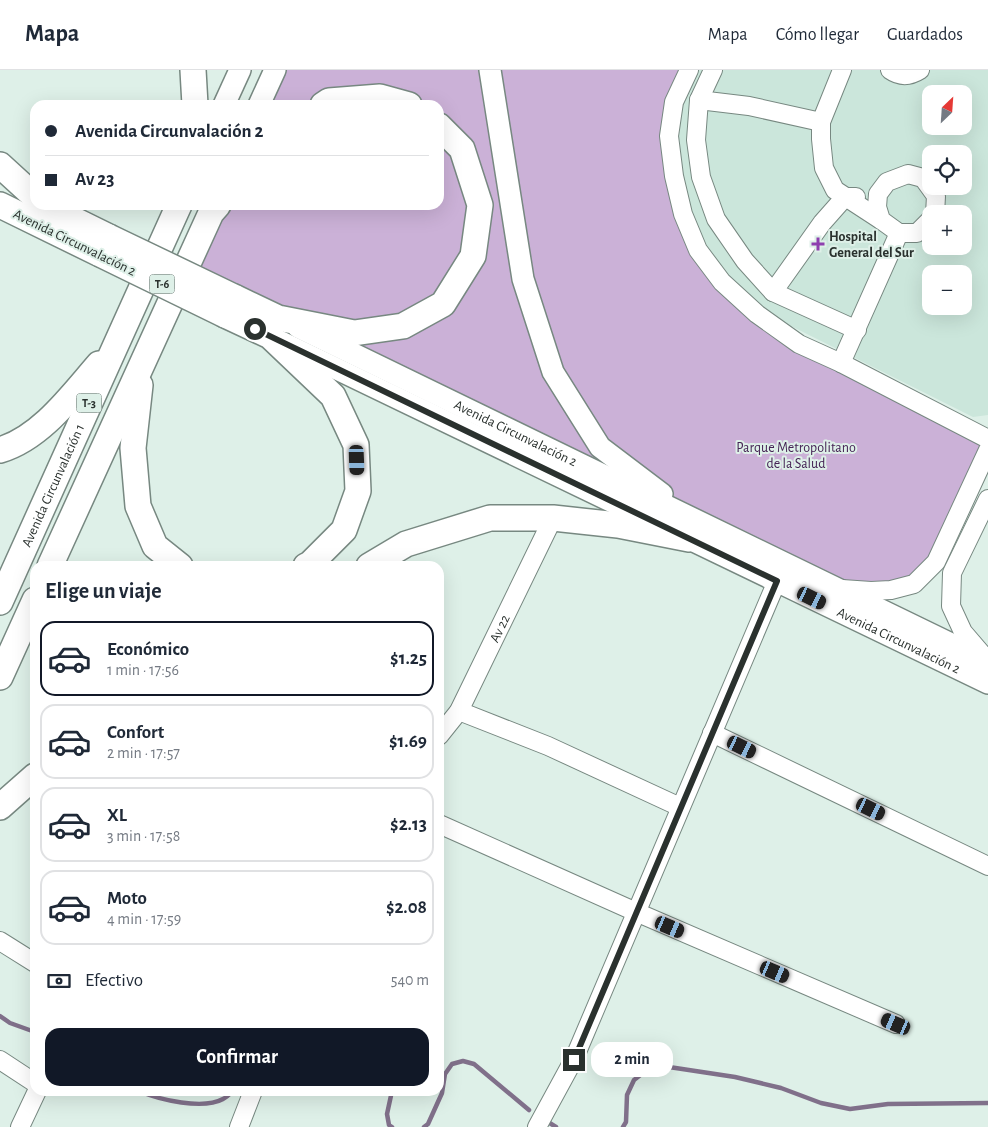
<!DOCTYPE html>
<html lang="es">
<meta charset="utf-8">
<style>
body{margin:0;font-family:"Alegreya Sans",sans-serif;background:#f2f2f3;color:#1f2937;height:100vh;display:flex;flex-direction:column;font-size:19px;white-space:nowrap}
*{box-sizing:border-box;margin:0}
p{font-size:16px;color:#747a83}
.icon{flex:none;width:28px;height:28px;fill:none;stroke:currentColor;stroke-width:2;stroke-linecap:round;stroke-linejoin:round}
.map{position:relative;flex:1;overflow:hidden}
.sheet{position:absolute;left:30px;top:491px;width:414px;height:535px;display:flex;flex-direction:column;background:#fff;border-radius:15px;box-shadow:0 5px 20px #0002}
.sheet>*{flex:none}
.top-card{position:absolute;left:30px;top:30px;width:414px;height:110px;border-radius:15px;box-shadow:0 5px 20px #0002;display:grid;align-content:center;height:110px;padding:0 15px;background:#fff}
.needle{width:32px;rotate:25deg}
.tools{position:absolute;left:922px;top:15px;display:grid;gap:10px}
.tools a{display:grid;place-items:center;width:50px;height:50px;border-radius:10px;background:#fff;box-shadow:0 5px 20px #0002;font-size:25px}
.end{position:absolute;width:22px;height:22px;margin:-11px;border:6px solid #2a312e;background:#fff;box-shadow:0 0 0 2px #fff}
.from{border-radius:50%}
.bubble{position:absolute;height:35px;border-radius:15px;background:#fff;box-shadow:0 5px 20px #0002;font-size:16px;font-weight:600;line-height:35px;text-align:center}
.car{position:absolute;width:15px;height:30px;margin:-15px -8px;border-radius:6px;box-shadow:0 0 4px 1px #0007;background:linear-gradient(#222 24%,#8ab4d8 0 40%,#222 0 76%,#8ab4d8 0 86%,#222 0)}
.top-card b{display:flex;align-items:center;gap:18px;height:48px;font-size:19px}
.top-card b+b{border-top:1px solid #e0e1e3}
.top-card i{width:12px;height:12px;background:#1f2937}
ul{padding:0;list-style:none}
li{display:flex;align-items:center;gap:15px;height:75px;margin:0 10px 8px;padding:0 5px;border:2px solid #e0e1e3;border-radius:15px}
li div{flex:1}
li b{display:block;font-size:19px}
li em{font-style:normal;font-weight:600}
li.on{border-color:#111827}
li>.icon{width:45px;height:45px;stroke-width:1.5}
h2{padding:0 15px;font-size:22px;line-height:60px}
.pay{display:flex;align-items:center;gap:12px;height:55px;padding:0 15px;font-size:19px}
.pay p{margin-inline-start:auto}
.cta{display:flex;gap:10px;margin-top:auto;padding:10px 15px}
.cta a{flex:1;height:58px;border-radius:15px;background:#111827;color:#fff;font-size:20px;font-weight:600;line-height:58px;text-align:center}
header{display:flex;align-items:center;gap:30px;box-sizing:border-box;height:70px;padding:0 25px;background:#fff;border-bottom:1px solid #e0e1e3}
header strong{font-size:24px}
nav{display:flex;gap:28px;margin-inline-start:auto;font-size:18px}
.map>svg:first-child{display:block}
.built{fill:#cbe6db;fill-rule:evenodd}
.green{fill:#cbb1d7}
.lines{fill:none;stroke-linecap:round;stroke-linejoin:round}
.stream{stroke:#80708a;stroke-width:4.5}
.minor-casing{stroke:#778881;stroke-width:20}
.major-casing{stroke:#778881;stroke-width:24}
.highway-casing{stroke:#778881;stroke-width:28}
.minor{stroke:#fff;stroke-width:18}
.major{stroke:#fff;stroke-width:21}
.highway{stroke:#fff;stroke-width:25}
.highway-bridge-casing{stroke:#778881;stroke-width:28;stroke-linecap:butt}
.highway-bridge{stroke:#fff;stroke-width:25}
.route{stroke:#2a312e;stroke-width:6}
.poi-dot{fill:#8e3faf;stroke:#def0e8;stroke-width:2}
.labels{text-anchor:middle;stroke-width:4;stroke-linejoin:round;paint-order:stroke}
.shield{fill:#def0e8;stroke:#606a66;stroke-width:1}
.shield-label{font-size:12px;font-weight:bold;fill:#2a312e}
.poi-label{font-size:14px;font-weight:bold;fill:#2a312e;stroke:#def0e8;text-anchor:start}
.street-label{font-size:14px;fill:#2a312e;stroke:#def0e8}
.park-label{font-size:14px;fill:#452355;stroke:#def0e8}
</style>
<header>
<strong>Mapa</strong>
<nav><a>Mapa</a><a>Cómo llegar</a><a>Guardados</a></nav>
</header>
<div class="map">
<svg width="988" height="1057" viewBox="0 0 988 1057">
<rect width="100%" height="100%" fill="#def0e8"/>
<!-- built -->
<path class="built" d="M 695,0 L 988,0 L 988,345 L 973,347 L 785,253 L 754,230 L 728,206 L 702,171 L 694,154 L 681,96 L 679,67 L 682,37 L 689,14 ZM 931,24 L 964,24 L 964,56 L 931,56 ZM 931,84 L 964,84 L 964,116 L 931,116 ZM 931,144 L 964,144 L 964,176 L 931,176 ZM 931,204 L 964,204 L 964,236 L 931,236 Z"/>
<!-- green -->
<path class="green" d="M 275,0 L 689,0 L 669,66 L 698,179 L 757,244 L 982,365 L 988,380 L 914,514 L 837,519 L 183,203 L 214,135 L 439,135 L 439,35 L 259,35 Z"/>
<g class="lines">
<!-- stream -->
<path class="stream" d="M 0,946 L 10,953 L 35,962
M 139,1021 C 160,1030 203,1040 223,1029 C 227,1027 230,1024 233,1021
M 548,1052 L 556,1057
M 392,1057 L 389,1055 L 387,1044 L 392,1021
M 424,1057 L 428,1054 L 442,1023 L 445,1004 L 452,994 L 463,991 L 474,994 L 529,1040
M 623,1057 L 626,1052 L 627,1025 L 634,1010 L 652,996 L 669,997 L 735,1007 L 781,1018 L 821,1033 L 850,1039 L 888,1034 L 988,1033"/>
<defs>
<g id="minor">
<path d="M 689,0 L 674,32 L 669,66 L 674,106 L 683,144 L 698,180 L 722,212 L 757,244 L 799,274 L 841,293 L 988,369"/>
<path d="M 713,0 L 699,30 L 696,70 L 701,107 L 716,149 L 745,191 L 773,222 L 857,260"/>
<path d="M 842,0 L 821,52 L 821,69 L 824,98 L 835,120 L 881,150"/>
<path d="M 890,0 C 900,7 909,7 920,0"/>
<path d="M 699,30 L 749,36 L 821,52"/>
<path d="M 931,149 L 917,163 L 899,163 L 881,150 L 877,137 L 878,124 L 887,112 L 908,104 L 923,108 L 936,126 L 935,144"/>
<path d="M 773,222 L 822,153 L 845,127 L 856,127"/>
<path d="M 841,293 L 899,163"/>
<path d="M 842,519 L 871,521 L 891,520 L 914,514 L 936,492 L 988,380"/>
<path d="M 988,591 L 963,562 L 951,536 L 952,503 L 988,429"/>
<path d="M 459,641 L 548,676 L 680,737"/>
<path d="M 712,663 L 988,796"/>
<path id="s1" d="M 439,666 L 459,641 L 553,448"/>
<path d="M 439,754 L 636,842 L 896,954"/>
<path d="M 0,871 L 35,893"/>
<path d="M 0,990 L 35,1013"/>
<path d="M 20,1057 L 37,1021"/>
<path d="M 239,1057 L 253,1021"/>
<path d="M 537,1057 L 574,989 L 777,511"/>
</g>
<g id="major">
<path d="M 490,0 L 523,209 L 553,302 L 600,377 L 662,424"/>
<path d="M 224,35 L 240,0"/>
<path d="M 259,35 L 275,0"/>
<path id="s2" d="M 298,257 L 988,592"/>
<path id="s3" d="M 281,272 L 988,613"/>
</g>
<g id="highway">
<path d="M 193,0 L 195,35"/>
<path d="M 323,35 L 329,31 L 380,27 L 409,35"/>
<path d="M 0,95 L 35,127"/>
<path d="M 0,135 L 100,184"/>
<path d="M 44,135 L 109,167"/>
<path d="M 234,227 L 278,248 L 354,263 L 403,256 L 443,234 L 473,186 L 480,135 L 462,79 L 439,56"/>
<path d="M 225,245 L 270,266 L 333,326 L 356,375 L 358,421 L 344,460 L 310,494 L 306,496"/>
<path d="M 140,315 L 133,378 L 138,436 L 155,476 L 180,496"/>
<path d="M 0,380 C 41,368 72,325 99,294"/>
<path d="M 50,496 L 211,143 L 218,135"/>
<path d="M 369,496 L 406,474 L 490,448 L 553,448 L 618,455 L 689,469"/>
<path id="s4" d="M 0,532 L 179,135"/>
<path d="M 0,607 L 35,530"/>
<path d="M 0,737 L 35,706"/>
</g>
</defs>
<!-- minor casing -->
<use href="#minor" class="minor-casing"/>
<!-- major casing -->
<use href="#major" class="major-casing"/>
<!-- highway casing -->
<use href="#highway" class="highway-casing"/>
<!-- minor -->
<use href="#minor" class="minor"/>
<!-- major -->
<use href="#major" class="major"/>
<!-- highway -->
<use href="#highway" class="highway"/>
<defs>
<path id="highway-bridge" d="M 109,167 L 234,227
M 100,184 L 225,245"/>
</defs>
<!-- highway-bridge casing -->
<use href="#highway-bridge" class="highway-bridge-casing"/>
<!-- highway-bridge -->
<use href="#highway-bridge" class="highway-bridge"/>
</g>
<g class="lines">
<!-- route -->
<path class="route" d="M 255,259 L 777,511 L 574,990"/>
</g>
<!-- markers -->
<path class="poi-dot" d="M815.5 166.5h5v5h5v5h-5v5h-5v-5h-5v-5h5z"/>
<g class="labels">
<!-- shield labels -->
<g class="shield">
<rect x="149.5" y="204.5" width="25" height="19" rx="4"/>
<rect x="76.5" y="323.5" width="25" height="19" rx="4"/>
</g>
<g class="shield-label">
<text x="162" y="218">T-6</text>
<text x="89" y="337">T-3</text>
</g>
<!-- poi labels -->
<g class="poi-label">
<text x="829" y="171">Hospital<tspan x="829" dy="16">General del Sur</tspan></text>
</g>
<!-- street labels -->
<g class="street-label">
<text transform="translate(75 172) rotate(26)" y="5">Avenida Circunvalación 2</text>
<text dy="5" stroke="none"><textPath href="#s2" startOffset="242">Avenida Circunvalación 2</textPath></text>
<text dy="5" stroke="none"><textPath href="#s4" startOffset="128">Avenida Circunvalación 1</textPath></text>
<text dy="5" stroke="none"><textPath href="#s1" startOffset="124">Av 22</textPath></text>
<text dy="5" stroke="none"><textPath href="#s3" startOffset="686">Avenida Circunvalación 2</textPath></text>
</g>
<!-- park labels -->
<g class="park-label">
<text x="796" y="382">Parque Metropolitano<tspan x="796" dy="16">de la Salud</tspan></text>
</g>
</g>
</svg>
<div class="tools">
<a><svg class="needle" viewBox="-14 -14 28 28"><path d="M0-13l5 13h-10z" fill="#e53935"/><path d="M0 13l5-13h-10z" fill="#747a83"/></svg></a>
<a><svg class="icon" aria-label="locate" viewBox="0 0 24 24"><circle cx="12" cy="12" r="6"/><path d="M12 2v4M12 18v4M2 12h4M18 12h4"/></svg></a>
<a>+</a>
<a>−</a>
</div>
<i class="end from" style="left:255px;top:259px"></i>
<i class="end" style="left:574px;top:990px"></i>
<div class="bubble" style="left:591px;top:972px;width:82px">2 min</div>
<i class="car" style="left:357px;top:390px;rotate:178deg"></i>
<i class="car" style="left:812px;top:528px;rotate:116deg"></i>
<i class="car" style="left:742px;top:677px;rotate:116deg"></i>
<i class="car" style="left:871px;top:739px;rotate:116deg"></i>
<i class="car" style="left:670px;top:857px;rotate:113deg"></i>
<i class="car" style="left:775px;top:902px;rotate:113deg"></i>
<i class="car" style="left:896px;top:954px;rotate:293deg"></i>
<div class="top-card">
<b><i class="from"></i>Avenida Circunvalación 2</b>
<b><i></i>Av 23</b>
</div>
<section class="sheet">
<h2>Elige un viaje</h2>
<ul>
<li class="on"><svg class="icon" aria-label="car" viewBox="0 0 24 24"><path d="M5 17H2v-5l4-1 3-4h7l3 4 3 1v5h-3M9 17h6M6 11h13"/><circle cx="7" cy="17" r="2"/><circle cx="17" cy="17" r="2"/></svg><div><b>Económico</b><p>1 min · 17:56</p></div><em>$1.25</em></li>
<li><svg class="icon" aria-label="car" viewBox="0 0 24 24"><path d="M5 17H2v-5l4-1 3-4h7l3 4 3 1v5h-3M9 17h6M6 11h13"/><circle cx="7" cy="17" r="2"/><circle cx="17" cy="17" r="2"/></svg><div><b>Confort</b><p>2 min · 17:57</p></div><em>$1.69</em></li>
<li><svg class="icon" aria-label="car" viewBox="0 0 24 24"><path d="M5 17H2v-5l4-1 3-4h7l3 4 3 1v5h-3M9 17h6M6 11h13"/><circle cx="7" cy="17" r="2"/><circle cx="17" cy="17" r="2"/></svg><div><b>XL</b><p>3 min · 17:58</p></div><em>$2.13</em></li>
<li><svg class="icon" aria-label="car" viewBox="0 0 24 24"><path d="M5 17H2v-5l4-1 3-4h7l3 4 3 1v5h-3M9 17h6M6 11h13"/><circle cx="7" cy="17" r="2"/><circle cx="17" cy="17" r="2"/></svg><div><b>Moto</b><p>4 min · 17:59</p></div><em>$2.08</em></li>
</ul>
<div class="pay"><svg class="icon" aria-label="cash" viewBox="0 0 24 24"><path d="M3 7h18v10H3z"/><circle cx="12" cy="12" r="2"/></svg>Efectivo<p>540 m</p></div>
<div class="cta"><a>Confirmar</a></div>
</section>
</div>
